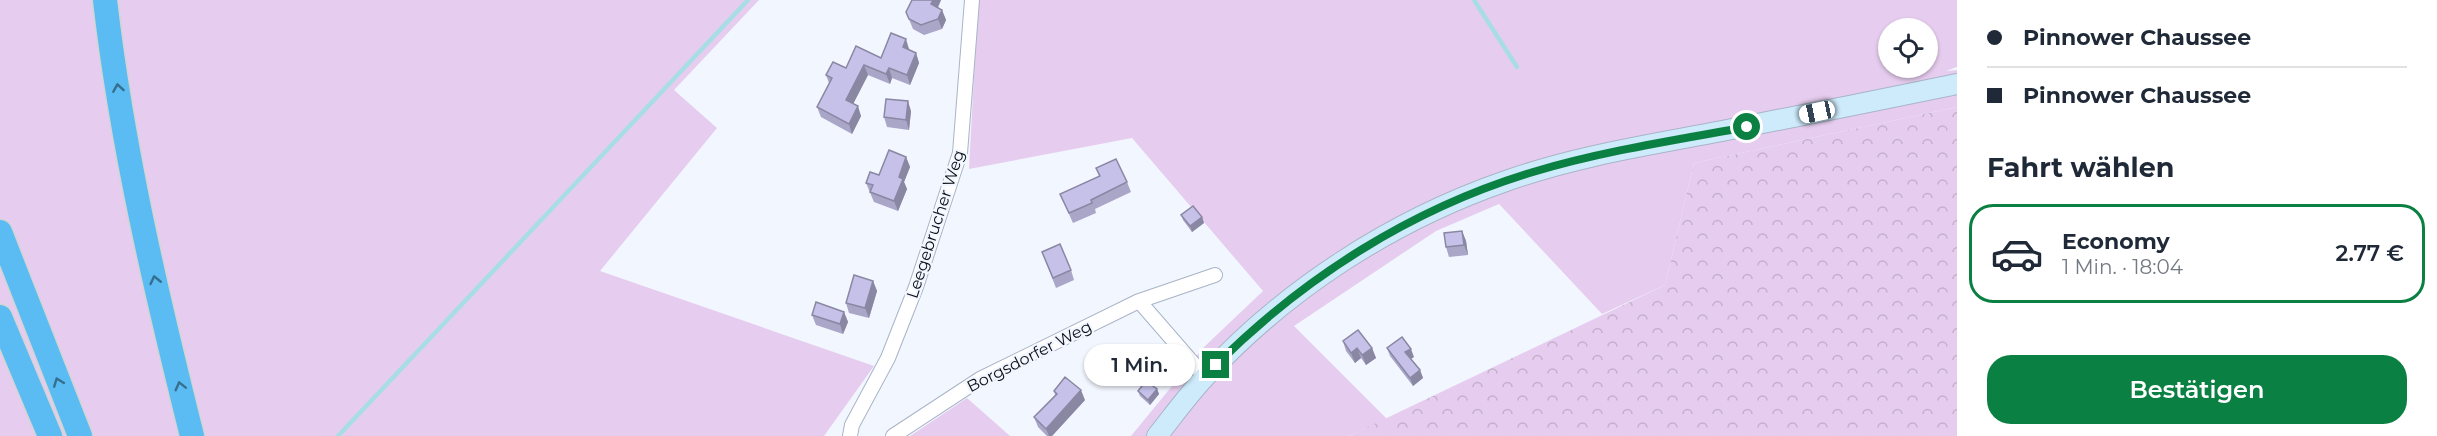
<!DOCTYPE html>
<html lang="de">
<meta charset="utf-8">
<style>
body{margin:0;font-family:Montserrat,sans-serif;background:#f2f2f3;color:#1f2937;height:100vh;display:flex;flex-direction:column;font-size:22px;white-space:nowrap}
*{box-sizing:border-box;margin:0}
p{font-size:20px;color:#747a83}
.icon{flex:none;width:33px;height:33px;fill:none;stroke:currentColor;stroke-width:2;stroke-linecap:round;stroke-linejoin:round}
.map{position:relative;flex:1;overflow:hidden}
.details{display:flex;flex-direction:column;background:#fff;width:480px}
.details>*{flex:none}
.guide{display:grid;align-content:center;height:132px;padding:0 30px;background:#fff}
.fabs{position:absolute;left:1878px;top:18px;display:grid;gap:12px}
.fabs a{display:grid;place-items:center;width:60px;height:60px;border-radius:50%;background:#fff;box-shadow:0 2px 4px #0004;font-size:30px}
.end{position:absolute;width:27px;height:27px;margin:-14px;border:8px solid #0b8043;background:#fff;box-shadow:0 0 0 3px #fff}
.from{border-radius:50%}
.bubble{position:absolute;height:42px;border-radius:21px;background:#fff;box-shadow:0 2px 4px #0004;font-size:20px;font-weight:600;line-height:42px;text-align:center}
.car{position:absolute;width:18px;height:36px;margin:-18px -9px;border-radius:8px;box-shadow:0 0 4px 2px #0007;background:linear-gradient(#fff 24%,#345 0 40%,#fff 0 76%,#345 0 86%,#fff 0)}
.guide b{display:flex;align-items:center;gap:21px;height:57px;font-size:22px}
.guide b+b{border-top:2px solid #e0e1e3}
.guide i{width:15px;height:15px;background:#1f2937}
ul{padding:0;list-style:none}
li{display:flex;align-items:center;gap:18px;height:99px;margin:0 12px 9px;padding:0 18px;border:3px solid #e0e1e3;border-radius:24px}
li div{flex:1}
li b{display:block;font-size:22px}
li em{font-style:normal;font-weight:600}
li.selected{border-color:#0b8043}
li>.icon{width:54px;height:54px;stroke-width:1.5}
h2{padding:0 30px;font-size:27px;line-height:72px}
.primary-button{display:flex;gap:12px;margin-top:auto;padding:12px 30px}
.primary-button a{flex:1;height:69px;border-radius:24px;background:#0b8043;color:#fff;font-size:24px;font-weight:600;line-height:69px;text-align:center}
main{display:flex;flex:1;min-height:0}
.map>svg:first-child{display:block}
.grass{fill:#e6cdef;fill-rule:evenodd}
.forest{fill:url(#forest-crowns)}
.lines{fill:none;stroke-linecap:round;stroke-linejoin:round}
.stream{stroke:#a8dde5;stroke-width:4.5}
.minor-casing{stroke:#a9b4c8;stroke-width:16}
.secondary-casing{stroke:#a9b4c8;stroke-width:22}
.motorway-casing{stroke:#d3d4d5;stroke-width:27}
.minor{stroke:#fff;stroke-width:14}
.secondary{stroke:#ceebfb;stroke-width:20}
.motorway{stroke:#5abcf2;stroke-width:24}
.wall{fill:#a9a6c8}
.shaded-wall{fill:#8a87a3}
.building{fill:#c5c1e9;stroke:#8a87a3;stroke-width:1.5}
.oneway{stroke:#366e8f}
.route{stroke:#0b8043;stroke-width:8}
.labels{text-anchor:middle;stroke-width:4.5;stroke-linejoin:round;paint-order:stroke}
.street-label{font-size:16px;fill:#0a0e15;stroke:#f2f6ff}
</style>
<main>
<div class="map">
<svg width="1957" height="436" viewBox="0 0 1957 436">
<defs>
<pattern id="forest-crowns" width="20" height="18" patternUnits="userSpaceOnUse" patternTransform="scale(1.5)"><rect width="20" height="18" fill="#e6cdef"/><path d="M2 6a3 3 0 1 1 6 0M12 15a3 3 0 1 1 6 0" fill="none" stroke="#c4afcc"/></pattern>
</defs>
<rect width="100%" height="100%" fill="#f2f6ff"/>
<!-- grass -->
<path class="grass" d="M 0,0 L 759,0 L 674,90 L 717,128 L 600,271 L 874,366 L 824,436 L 0,436 Z
M 978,0 L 1957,0 L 1957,67 L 1946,71 L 1957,70 L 1957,107 L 1694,163 L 1665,285 L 1602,314 L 1499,204 L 1436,231 L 1294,326 L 1387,419 L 1349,436 L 1131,436 L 1204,347 L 1263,291 L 1132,138 L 969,169 ZM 1888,28 L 1928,28 L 1928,68 L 1888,68 Z
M 967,398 L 1010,436 L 910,436 Z"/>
<!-- forest -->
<path class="forest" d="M 1957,107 L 1957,436 L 1349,436 L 1665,285 L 1694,163 Z"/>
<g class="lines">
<!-- stream -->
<path class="stream" d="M 1474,0 L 1517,67
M 338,436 L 748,0"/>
<defs>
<path id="minor" d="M 1139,301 L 1205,377
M 850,436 L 852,425 L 888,358 L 916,287 L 960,153 L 972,0
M 893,436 L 980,379 L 1139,301 L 1215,275"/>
<path id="secondary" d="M 1157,436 C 1173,416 1188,395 1205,377 C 1286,289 1393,220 1506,181 C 1576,156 1649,145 1722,131 C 1800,116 1879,100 1957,84"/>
<path id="motorway" d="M 105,0 C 122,147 156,292 192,436
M 0,232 L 80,436
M 0,317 L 50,436"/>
</defs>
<!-- minor casing -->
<use href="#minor" class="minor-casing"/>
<!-- secondary casing -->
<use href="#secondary" class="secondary-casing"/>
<!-- motorway casing -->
<use href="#motorway" class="motorway-casing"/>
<!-- minor -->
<use href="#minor" class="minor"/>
<!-- secondary -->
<use href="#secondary" class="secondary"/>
<!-- motorway -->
<use href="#motorway" class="motorway"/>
</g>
<!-- wall -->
<path class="wall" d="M 912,0 L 941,0 L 938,8 L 942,10 L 946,20 L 942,29 L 924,35 L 913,29 L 906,12 Z
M 909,49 L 909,50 L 916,53 L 919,63 L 910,85 L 892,78 L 890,84 L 868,75 L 853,104 L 861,116 L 852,134 L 821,117 L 817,107 L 829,83 L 826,75 L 846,68 L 881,58 Z
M 911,111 L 909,130 L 887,127 L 884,117 Z
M 906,157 L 910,167 L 904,182 L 907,189 L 898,211 L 874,202 L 866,183 L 879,175 Z
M 1096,168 L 1127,182 L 1131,192 L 1095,209 L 1096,213 L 1073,223 L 1060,194 L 1099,176 Z
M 1181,215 L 1202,217 L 1204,223 L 1192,232 L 1183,220 Z
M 1462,231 L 1466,241 L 1468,255 L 1449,257 L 1446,247 Z
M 1042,252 L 1071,270 L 1074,280 L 1056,288 Z
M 873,281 L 877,291 L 869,318 L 849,313 L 846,303 Z
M 844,312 L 848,322 L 843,334 L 816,325 L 812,315 Z
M 1343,341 L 1372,348 L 1376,358 L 1366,365 L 1361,358 L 1355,363 L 1346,351 Z
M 1387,348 L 1414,357 L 1411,359 L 1420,370 L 1423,378 L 1413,386 L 1390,356 Z
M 1157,389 L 1159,394 L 1150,405 L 1140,396 L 1138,391 Z
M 1054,391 L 1085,400 L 1052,436 L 1047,436 L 1038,427 L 1034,417 L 1055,395 Z"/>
<!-- shaded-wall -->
<path class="shaded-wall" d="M 933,0 L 941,0 L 934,14 L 931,4 Z
M 942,10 L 946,20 L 942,29 L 938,19 Z
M 906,39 L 909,49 L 906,57 L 903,47 Z
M 916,53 L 919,63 L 910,85 L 907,75 Z
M 864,65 L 868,75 L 850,110 L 846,100 Z
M 889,68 L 892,78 L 890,84 L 886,74 Z
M 908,101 L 911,111 L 909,130 L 906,120 Z
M 858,106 L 861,116 L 852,134 L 849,124 Z
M 906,157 L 910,167 L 904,182 L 907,189 L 898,211 L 894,201 L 899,177 Z
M 1202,217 L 1204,223 L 1192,232 L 1190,226 Z
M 1462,231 L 1466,241 L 1468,255 L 1464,245 Z
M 873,281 L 877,291 L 869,318 L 865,308 Z
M 844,312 L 848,322 L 843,334 L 840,324 Z
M 1357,348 L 1361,358 L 1355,363 L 1351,353 Z
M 1372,348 L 1376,358 L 1366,365 L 1362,355 Z
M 1411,349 L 1414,357 L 1408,360 L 1405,352 Z
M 1420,370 L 1423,378 L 1413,386 L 1410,378 Z
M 1157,389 L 1159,394 L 1150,405 L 1148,400 Z
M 1081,390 L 1085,400 L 1052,436 L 1049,436 L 1046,429 Z"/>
<!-- building -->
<path class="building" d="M 912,0 L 933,0 L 931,4 L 942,10 L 938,19 L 921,25 L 909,19 L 906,12 Z
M 891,33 L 906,39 L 903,47 L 916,53 L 907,75 L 889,68 L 886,74 L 864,65 L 846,100 L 858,106 L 849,124 L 817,107 L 832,78 L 826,75 L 833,62 L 846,68 L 856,46 L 881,58 Z
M 886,99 L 908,101 L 906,120 L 884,117 Z
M 889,150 L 906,157 L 899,177 L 903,179 L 894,201 L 870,192 L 873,185 L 866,183 L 870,172 L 879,175 Z
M 1116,159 L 1127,182 L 1091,200 L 1092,203 L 1069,213 L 1060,194 L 1100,176 L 1096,168 Z
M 1193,206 L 1202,217 L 1190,226 L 1181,215 Z
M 1462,231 L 1464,245 L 1446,247 L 1444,233 Z
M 1060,244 L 1071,270 L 1053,278 L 1042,252 Z
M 854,275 L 873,281 L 865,308 L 846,303 Z
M 816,302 L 844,312 L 840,324 L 812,315 Z
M 1358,330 L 1372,348 L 1362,355 L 1357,348 L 1351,353 L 1343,341 Z
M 1402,337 L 1411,349 L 1405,352 L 1420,370 L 1410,378 L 1387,348 Z
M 1065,377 L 1081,390 L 1046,429 L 1034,417 L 1057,394 L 1054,391 Z
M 1146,381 L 1157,389 L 1148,400 L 1138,391 Z"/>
<!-- one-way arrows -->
<defs><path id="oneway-chevron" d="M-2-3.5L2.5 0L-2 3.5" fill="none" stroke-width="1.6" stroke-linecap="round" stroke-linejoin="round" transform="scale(1.5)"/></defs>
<g class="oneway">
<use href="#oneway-chevron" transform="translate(118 88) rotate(-99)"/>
<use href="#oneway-chevron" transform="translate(155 280) rotate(-103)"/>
<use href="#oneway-chevron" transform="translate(58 382) rotate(-111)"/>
<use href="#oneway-chevron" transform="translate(180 386) rotate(-104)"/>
</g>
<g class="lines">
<!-- route -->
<path class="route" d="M 1216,365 C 1304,277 1413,208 1533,172 C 1603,151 1676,140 1747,127"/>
</g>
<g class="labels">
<!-- street labels -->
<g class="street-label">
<text transform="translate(935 224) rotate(-72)" y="6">Leegebrucher Weg</text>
<text transform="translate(1029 356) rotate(-27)" y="6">Borgsdorfer Weg</text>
</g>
</g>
</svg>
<div class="fabs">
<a><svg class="icon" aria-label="locate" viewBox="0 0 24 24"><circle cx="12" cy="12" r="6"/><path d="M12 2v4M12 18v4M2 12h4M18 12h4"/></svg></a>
</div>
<i class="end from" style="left:1747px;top:127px"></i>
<i class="end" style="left:1216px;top:365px"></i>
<div class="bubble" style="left:1084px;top:344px;width:111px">1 Min.</div>
<i class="car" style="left:1817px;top:112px;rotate:258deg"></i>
</div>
<section class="details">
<div class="guide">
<b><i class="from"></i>Pinnower Chaussee</b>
<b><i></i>Pinnower Chaussee</b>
</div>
<h2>Fahrt wählen</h2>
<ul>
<li class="selected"><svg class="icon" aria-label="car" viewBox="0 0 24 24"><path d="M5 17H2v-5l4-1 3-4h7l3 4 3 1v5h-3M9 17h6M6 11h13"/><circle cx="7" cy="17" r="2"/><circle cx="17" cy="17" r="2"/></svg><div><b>Economy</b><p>1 Min. · 18:04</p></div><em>2.77 €</em></li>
</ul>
<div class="primary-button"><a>Bestätigen</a></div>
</section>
</main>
